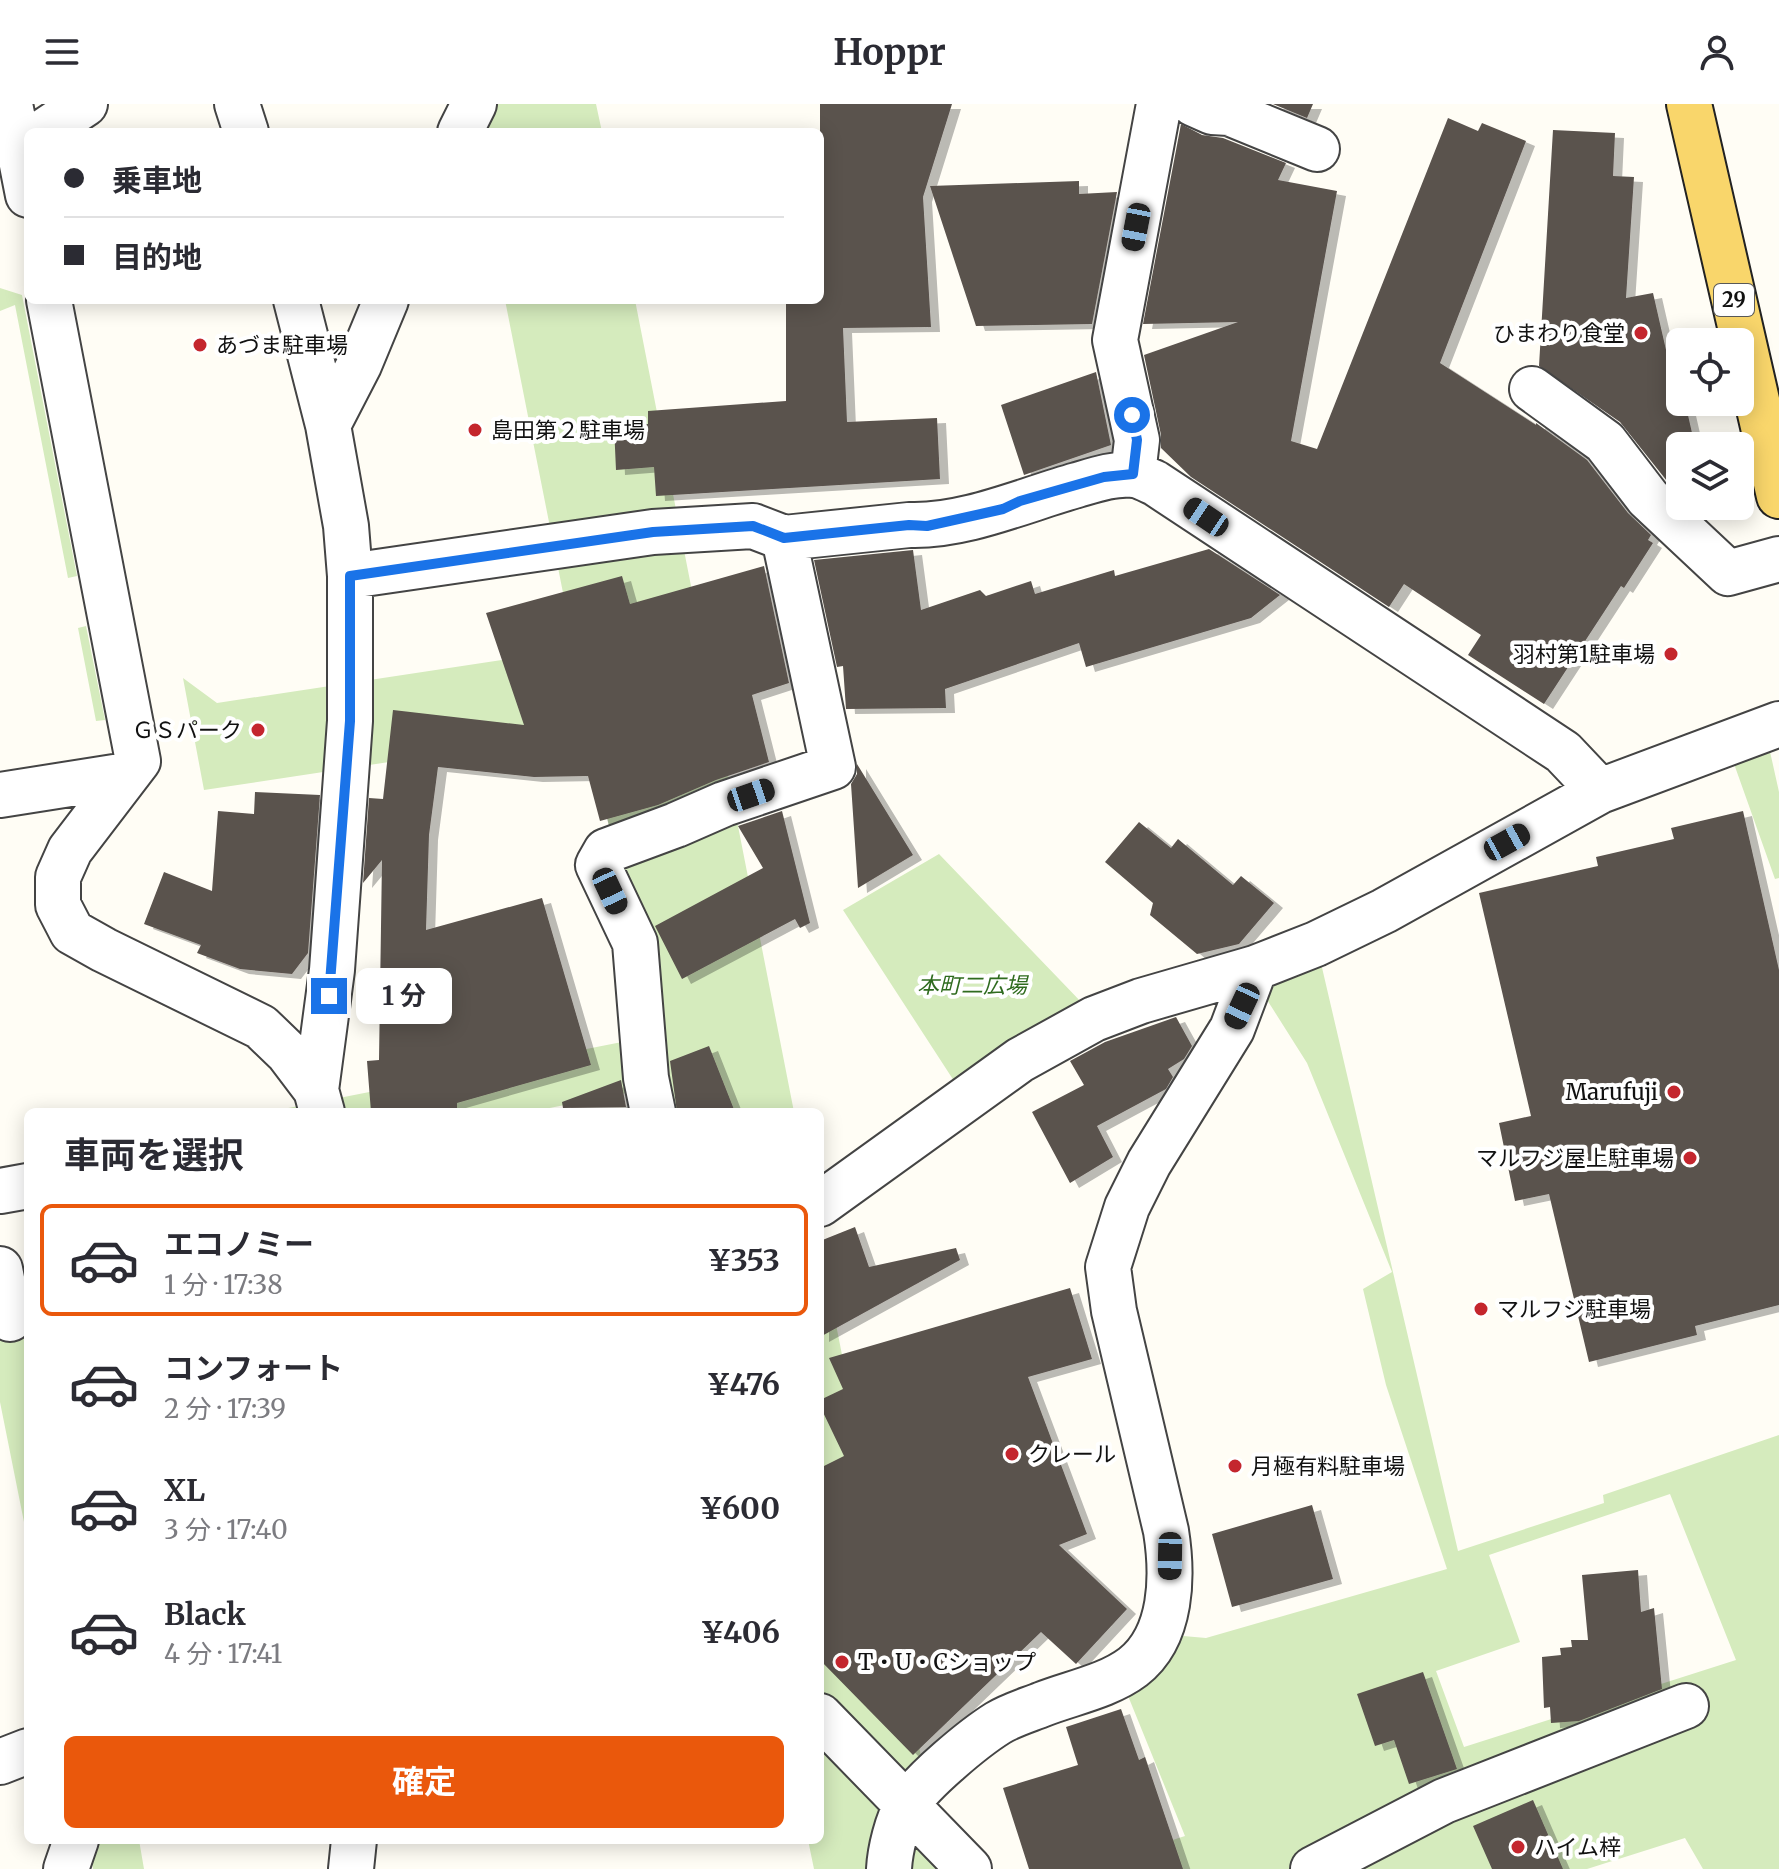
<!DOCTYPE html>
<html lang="ja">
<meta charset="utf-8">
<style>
body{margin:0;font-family:Merriweather,"Noto Sans JP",serif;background:#f2f2f3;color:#2b2b33;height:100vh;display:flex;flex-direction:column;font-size:30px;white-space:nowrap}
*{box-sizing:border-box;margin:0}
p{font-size:26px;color:#7c7c81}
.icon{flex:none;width:44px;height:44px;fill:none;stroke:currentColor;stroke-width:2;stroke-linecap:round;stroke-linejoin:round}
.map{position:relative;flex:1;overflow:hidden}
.details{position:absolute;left:24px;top:1004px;width:800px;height:736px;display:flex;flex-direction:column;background:#fff;border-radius:12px;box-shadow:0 4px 20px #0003}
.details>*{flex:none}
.hud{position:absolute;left:24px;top:24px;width:800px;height:176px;border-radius:12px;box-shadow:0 4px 20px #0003;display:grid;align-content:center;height:176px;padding:0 40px;background:#fff}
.buttons{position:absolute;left:1666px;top:224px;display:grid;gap:16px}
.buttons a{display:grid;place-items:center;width:88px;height:88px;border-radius:12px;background:#fff;box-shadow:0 4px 20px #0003;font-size:40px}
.end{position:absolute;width:36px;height:36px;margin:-18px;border:10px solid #1a73e8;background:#fff;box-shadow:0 0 0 4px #fff}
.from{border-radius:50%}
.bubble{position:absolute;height:56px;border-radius:12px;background:#fff;box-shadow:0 4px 20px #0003;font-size:26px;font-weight:700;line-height:56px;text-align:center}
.car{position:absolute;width:24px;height:48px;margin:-24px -12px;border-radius:10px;box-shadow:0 0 6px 2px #0007;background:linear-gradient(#222 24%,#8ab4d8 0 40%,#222 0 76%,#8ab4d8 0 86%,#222 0)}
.hud b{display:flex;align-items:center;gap:28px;height:76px;font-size:30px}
.hud b+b{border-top:2px solid #e1e1e2}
.hud i{width:20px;height:20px;background:#2b2b33}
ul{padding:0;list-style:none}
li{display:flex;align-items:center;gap:24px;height:112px;margin:0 16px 12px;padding:0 24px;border:4px solid transparent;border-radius:12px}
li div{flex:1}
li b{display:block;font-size:30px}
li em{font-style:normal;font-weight:700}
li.selected{border-color:#ea580c}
li>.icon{width:72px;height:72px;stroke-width:1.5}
h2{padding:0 40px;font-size:36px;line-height:96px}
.action{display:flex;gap:16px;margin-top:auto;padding:16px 40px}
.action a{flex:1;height:92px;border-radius:12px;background:#ea580c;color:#fff;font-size:32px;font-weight:700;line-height:92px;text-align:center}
header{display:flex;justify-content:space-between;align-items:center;height:104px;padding:0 40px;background:#fff;font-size:36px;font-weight:700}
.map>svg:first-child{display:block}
.green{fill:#d5ebbd;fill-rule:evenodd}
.building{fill:#5a524d;filter:url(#shadow)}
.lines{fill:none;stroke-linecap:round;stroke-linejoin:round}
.minor-casing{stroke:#444;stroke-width:48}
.major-casing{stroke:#222;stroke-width:48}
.minor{stroke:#fff;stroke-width:44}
.major{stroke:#f9d66b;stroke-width:44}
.route{stroke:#1a73e8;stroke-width:10}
.poi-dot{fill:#c4262e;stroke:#fff;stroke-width:3}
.labels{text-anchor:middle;stroke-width:8;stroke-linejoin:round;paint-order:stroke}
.shield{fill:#fff;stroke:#585858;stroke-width:2}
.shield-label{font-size:20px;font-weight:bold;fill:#111}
.poi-label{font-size:22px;fill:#111;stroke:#fff;text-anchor:start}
.park-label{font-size:22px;font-style:italic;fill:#2f6b1f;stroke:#fff}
</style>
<header><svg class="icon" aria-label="menu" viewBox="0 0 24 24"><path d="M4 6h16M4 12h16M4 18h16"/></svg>Hoppr<svg class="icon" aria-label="person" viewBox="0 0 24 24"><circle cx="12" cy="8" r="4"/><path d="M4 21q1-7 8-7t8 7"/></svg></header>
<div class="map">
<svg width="1779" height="1765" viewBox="0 0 1779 1765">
<defs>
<filter id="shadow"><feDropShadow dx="9" dy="5" stdDeviation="0" flood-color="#0004"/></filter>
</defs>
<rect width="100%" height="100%" fill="#fffdf5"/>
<!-- green -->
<path class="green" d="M 466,0 L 596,0 L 602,28 L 472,28 Z
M 0,184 L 22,191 L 77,472 L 68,474 L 15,201 L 0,207 Z
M 505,196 L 635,196 L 794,1008 L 665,1008 L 642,986 L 529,1008 L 268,1008 L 632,936 L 647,913 L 596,657 L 561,632 L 204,686 L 183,574 L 217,599 L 542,550 L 568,514 Z
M 86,522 L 105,616 L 96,617 L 78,524 Z
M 1769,643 L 1779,688 L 1779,774 L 1775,775 L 1733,657 Z
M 939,750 L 1084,901 L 956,980 L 843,806 Z
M 1320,855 L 1458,1447 L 1604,1399 L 1603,1391 L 1779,1331 L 1779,1765 L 1703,1765 L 1685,1734 L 1587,1765 L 1083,1765 L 1185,1732 L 1124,1582 L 1172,1531 L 1206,1534 L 1447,1465 L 1386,1281 L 1363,1185 L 1392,1168 L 1307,959 L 1264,891 L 1276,873 ZM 1670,1390 L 1736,1556 L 1464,1643 L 1436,1567 L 1520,1538 L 1489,1451 Z
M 820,1139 L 939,1744 L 974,1765 L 814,1765 L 808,1736 L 820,1736 Z
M 28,1233 L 28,1438 L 0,1298 L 0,1237 Z
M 87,1736 L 139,1736 L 144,1765 L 93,1765 Z"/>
<!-- building -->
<path class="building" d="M 820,0 L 952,0 L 923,93 L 931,223 L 843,224 L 847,318 L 937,314 L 940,375 L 656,392 L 654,363 L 616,366 L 614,322 L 648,320 L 648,307 L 786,297 L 786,196 L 820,196 Z
M 1273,0 L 1313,0 L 1307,14 Z
M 1448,14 L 1478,27 L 1482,19 L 1526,37 L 1440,259 L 1536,321 L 1536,319 L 1587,356 L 1628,409 L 1651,431 L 1648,436 L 1653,439 L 1624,484 L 1621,482 L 1544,600 L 1468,551 L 1481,531 L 1404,480 L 1389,503 L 1191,373 L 1161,344 L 1161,331 L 1144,251 L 1238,218 L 1143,220 L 1181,20 L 1202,31 L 1223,34 L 1286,59 L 1278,76 L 1337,87 L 1291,337 L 1317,345 Z
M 1553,26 L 1615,29 L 1613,72 L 1634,73 L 1626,194 L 1653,189 L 1674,281 L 1680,279 L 1680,298 L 1685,298 L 1695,342 L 1680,342 L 1680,389 L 1667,377 L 1620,318 L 1539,262 Z
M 1079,77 L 1079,90 L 1117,88 L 1092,220 L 976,222 L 930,82 Z
M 1096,268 L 1111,341 L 1024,371 L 1001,301 Z
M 1209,445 L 1280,491 L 1251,514 L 1086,563 L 1079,539 L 945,585 L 946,604 L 846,605 L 843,562 L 837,563 L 814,456 L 913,446 L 921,506 L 980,486 L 986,492 L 1031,477 L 1035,490 L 1114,466 L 1115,472 Z
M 764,462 L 789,579 L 752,591 L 769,658 L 716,676 L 658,701 L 600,717 L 588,672 L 534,673 L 438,663 L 429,731 L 426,826 L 542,794 L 591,961 L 457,999 L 457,1008 L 371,1008 L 367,957 L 379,956 L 382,756 L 363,779 L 369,694 L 383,695 L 393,606 L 524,621 L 486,509 L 622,472 L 630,500 Z
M 857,660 L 913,751 L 858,784 L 851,680 L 857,670 Z
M 255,688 L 320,691 L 308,849 L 292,870 L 240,865 L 197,849 L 201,841 L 144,820 L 164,768 L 212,787 L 218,707 L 254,710 Z
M 782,707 L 810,819 L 800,824 L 795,815 L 682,875 L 655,822 L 763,764 L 738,722 Z
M 1743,707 L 1779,866 L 1779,1201 L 1695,1222 L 1697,1231 L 1589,1258 L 1549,1090 L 1515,1097 L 1499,1019 L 1531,1012 L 1479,789 L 1598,762 L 1596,753 L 1674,735 L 1671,724 Z
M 1139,718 L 1171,744 L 1178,735 L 1233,781 L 1241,772 L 1274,799 L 1239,840 L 1197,850 L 1150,811 L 1153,799 L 1105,758 Z
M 1176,913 L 1192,942 L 1184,955 L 1168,965 L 1173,973 L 1166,985 L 1097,1022 L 1113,1053 L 1070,1079 L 1032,1008 L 1084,981 L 1070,957 L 1105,938 Z
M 709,942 L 735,1008 L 677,1008 L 670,957 Z
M 621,976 L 626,1003 L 563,1004 L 562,998 Z
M 855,1123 L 869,1163 L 956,1144 L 960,1156 L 820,1233 L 820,1137 Z
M 1070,1184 L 1092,1255 L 1028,1273 L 1087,1430 L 1059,1441 L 1127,1505 L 1076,1560 L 1041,1528 L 913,1651 L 820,1556 L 820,1364 L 844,1352 L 820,1302 L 820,1296 L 843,1285 L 829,1254 Z
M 1312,1401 L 1333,1475 L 1232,1503 L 1212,1430 Z
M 1638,1466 L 1641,1508 L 1654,1504 L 1662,1585 L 1579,1617 L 1551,1619 L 1550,1603 L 1544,1604 L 1542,1553 L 1561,1551 L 1560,1544 L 1572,1543 L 1571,1536 L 1588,1536 L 1582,1471 Z
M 1423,1568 L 1457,1665 L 1409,1680 L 1394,1636 L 1375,1642 L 1357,1590 Z
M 1121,1605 L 1139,1656 L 1145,1653 L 1183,1765 L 1029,1765 L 1003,1684 L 1078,1661 L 1066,1623 Z
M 1533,1696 L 1563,1765 L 1492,1765 L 1473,1722 Z"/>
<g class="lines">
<defs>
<path id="minor" d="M 10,0 L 28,91
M 237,0 L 246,28
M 1194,0 L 1212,8 L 1229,9 L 1317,45
M 43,28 L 85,0
M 460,28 L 474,0
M 49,196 L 138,657 L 70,746 L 58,773 L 58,801 L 72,828 L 104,846 L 261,923 L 288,949 L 316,986 L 322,1008
M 296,196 L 328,321 L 346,422 L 350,472 L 350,617 L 332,866 L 316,986
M 1532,285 L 1605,338 L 1648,394 L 1728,469 L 1779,455
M 328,321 L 359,261 L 386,196
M 1133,370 L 1137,336 L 1115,236 L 1159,0
M 350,472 L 653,428 L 753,422 L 784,434 L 909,421 C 964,423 1024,396 1077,381 C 1094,376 1114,369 1132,371 C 1139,371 1148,376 1155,379 L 1563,648 L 1600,687
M 0,691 L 127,671
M 653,1008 L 646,974 L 635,839 L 598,761 L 606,747 L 676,721 L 724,700 L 833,663 L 784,434
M 0,1087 L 28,1082
M 820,1100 L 1020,956 L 1094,915 L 1141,897 L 1255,864 L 1316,840 L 1384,807 L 1600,687 L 1779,620
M 0,1165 L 10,1215
M 820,1612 L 969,1765
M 0,1658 L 28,1647
M 66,1765 L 76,1736
M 351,1765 L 354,1736
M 889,1765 C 890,1746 897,1717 907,1701 C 922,1677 974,1634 998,1619 C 1011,1611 1028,1606 1043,1600 C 1071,1589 1108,1582 1133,1563 C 1173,1532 1173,1471 1166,1427 L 1114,1207 L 1108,1163 L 1127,1103 L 1149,1059 L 1232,925 L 1255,864
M 1313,1765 L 1444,1697 L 1686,1602"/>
<path id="major" d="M 1689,0 L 1779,392"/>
</defs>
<!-- minor casing -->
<use href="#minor" class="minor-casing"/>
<!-- major casing -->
<use href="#major" class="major-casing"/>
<!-- minor -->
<use href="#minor" class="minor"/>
<!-- major -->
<use href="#major" class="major"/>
</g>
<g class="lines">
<!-- route -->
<path class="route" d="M 329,892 L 350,617 L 350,472 L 653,428 L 753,422 L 784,434 L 909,421 L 927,422 L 1003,405 L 1020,397 L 1104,373 L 1133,370 L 1137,336 L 1132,311"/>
</g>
<!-- markers -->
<g class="poi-dot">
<circle cx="1641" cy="229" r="8"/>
<circle cx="200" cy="241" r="8"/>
<circle cx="475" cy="326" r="8"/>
<circle cx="1671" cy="550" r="8"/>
<circle cx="258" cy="626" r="8"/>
<circle cx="1674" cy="988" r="8"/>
<circle cx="1690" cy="1054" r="8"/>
<circle cx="1481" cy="1205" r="8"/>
<circle cx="1012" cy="1350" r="8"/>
<circle cx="1235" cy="1362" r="8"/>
<circle cx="842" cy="1558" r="8"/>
<circle cx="1518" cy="1743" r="8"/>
</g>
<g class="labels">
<!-- shield labels -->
<rect class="shield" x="1714" y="180" width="40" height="32" rx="6"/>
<g class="shield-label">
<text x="1734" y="203">29</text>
</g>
<!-- poi labels -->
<g class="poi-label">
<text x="1625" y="237" text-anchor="end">ひまわり食堂</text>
<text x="216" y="249">あづま駐車場</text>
<text x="491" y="334">島田第２駐車場</text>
<text x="1655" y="558" text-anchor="end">羽村第1駐車場</text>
<text x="242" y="634" text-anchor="end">ＧＳパーク</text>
<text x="1658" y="996" text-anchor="end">Marufuji</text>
<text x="1674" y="1062" text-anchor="end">マルフジ屋上駐車場</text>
<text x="1497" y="1213">マルフジ駐車場</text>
<text x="1028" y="1358">クレール</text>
<text x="1251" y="1370">月極有料駐車場</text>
<text x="858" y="1566">T・U・Cショップ</text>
<text x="1534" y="1751">ハイム梓</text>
</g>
<!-- park labels -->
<g class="park-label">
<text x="972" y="889">本町二広場</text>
</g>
</g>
</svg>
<div class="buttons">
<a><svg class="icon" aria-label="locate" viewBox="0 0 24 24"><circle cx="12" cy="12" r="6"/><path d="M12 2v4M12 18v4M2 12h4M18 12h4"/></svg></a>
<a><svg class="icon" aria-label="layers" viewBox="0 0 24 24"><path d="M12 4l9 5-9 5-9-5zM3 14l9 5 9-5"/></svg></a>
</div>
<i class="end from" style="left:1132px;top:311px"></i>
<i class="end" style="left:329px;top:892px"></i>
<div class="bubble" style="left:356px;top:864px;width:96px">1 分</div>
<i class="car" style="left:1136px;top:123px;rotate:191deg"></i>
<i class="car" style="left:1206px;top:413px;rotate:304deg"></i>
<i class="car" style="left:751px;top:691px;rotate:71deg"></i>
<i class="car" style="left:1507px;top:738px;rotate:61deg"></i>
<i class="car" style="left:610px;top:787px;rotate:155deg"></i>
<i class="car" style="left:1242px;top:902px;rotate:205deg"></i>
<i class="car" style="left:1170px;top:1452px;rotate:181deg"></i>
<div class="hud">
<b><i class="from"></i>乗車地</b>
<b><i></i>目的地</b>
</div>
<section class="details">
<h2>車両を選択</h2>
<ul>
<li class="selected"><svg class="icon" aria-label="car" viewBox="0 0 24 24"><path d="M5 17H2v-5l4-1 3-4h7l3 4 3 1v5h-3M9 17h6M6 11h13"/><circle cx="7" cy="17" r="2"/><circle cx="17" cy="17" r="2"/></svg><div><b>エコノミー</b><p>1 分 · 17:38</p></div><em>¥353</em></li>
<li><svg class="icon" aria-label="car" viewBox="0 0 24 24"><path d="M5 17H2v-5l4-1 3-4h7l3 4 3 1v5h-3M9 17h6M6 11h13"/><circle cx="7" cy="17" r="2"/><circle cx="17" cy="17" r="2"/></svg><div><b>コンフォート</b><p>2 分 · 17:39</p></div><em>¥476</em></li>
<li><svg class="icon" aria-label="car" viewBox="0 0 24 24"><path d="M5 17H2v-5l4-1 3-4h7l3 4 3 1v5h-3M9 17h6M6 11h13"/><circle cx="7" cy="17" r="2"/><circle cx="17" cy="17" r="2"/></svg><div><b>XL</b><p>3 分 · 17:40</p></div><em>¥600</em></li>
<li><svg class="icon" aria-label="car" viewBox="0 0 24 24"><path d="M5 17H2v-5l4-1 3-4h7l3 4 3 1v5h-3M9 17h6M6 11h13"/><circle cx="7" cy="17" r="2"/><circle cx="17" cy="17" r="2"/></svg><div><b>Black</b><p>4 分 · 17:41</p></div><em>¥406</em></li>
</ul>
<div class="action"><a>確定</a></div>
</section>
</div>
